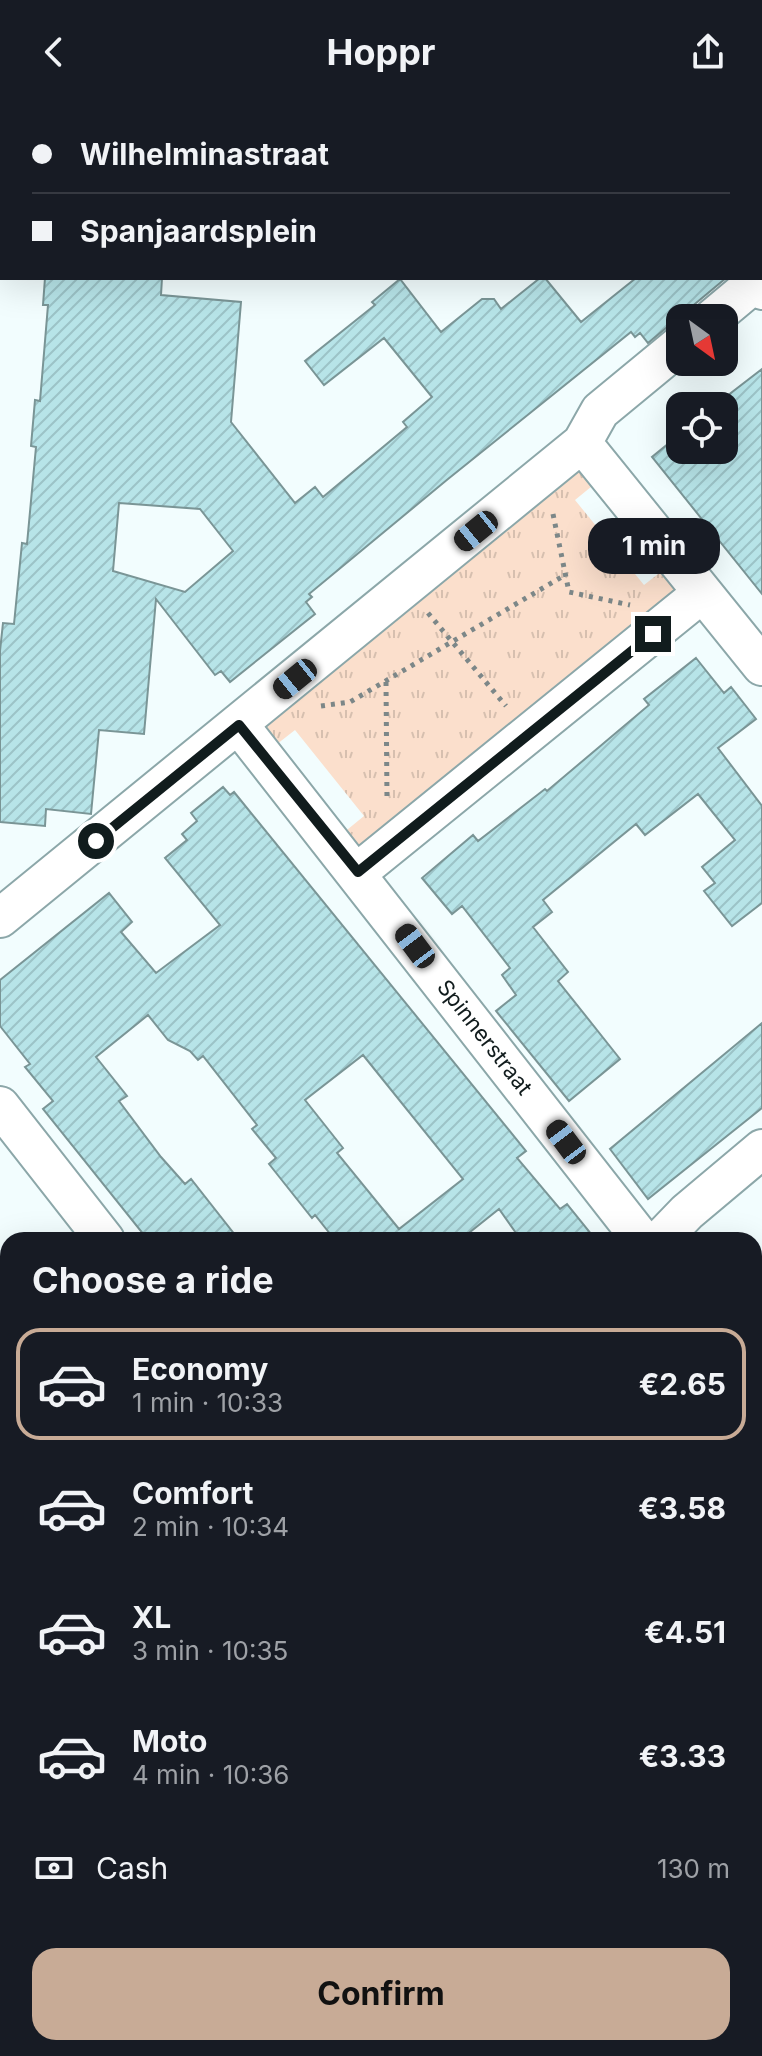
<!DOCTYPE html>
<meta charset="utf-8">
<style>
body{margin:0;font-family:Inter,sans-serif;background:#242831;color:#f1f3f6;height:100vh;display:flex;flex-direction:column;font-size:30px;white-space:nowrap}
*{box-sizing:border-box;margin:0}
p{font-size:26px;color:#9ea1a6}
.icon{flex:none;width:44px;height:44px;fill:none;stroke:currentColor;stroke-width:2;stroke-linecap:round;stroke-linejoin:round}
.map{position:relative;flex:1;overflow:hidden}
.side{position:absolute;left:0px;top:1128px;width:762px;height:824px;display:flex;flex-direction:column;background:#171b24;border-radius:24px 24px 0 0;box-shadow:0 8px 32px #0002}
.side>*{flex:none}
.guide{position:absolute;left:0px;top:0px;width:762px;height:176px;box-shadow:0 8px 32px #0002;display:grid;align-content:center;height:176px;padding:0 32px;background:#171b24}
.needle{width:52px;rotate:147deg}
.controls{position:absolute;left:666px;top:200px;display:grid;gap:16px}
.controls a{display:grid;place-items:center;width:72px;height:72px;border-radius:16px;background:#171b24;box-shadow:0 8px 32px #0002;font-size:40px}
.end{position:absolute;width:36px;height:36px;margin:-18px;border:10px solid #111c1d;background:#fff;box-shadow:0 0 0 4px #fff}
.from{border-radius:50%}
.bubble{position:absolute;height:56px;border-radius:24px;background:#171b24;box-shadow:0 8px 32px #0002;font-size:26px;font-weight:700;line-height:56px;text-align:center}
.car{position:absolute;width:24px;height:48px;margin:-24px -12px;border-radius:10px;box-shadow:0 0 6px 2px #0007;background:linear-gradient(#222 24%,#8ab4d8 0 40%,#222 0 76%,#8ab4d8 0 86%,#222 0)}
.guide b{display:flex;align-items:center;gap:28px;height:76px;font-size:30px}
.guide b+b{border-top:2px solid #363941}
.guide i{width:20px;height:20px;background:#f1f3f6}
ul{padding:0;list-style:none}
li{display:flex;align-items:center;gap:24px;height:112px;margin:0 16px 12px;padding:0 16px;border:4px solid transparent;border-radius:24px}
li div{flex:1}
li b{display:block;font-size:30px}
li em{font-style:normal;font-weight:700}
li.current{border-color:#c8ab96}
li>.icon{width:72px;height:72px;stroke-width:1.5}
h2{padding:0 32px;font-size:36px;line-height:96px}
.pay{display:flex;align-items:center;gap:20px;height:88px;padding:0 32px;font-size:30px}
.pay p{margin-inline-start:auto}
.button{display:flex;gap:16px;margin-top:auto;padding:16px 32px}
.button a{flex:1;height:92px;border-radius:24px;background:#c8ab96;color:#111;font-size:32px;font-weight:700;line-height:92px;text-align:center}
header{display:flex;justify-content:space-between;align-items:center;height:104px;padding:0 32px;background:#171b24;font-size:36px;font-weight:700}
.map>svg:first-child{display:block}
.grass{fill:url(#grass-tufts)}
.building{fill:url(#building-hatch);stroke:#7a9596;stroke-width:2;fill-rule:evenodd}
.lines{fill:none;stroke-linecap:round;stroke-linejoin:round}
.street-casing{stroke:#8ca7a9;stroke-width:42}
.secondary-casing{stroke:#8ca7a9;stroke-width:48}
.path{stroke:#7c8788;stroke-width:5;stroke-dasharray:4 6;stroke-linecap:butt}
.street{stroke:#fff;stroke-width:38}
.secondary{stroke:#fff;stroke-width:44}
.route{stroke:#111c1d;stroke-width:10}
.labels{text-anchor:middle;stroke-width:8;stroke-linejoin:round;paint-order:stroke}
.street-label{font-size:22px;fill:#111c1d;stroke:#fff}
</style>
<header><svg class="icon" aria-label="back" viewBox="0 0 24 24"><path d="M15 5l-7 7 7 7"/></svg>Hoppr<svg class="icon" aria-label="share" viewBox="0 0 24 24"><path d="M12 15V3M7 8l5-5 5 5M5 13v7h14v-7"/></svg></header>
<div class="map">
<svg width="762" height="1952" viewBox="0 0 762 1952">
<defs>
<pattern id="grass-tufts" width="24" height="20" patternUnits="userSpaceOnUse" patternTransform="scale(2)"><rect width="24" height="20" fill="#fbdfcc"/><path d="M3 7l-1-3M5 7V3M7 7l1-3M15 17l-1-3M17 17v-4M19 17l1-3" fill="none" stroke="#d6bfaf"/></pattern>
<pattern id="building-hatch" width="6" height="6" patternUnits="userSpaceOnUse" patternTransform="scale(2)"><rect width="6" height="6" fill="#b7e4e8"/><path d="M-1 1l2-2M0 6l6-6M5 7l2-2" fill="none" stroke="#9cc3c7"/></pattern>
</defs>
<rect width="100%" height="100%" fill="#f2fdfe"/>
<!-- grass -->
<path class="grass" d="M 579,365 L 597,378 L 575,396 L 644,481 L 667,463 L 677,487 L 364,745 L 352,740 L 342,730 L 364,712 L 295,626 L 272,644 L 264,632 L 265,622 Z"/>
<!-- building -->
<path class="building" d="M 45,174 L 162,174 L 161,191 L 241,198 L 231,318 L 295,399 L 315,383 L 323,393 L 407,323 L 403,318 L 432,293 L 384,234 L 324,281 L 305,257 L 375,201 L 372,198 L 400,175 L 441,228 L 482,195 L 494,195 L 501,205 L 540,174 L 545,174 L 581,218 L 636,174 L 726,174 L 648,239 L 640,229 L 635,233 L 631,228 L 448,375 L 309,490 L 312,493 L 306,498 L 315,510 L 230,578 L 221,567 L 215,571 L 156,495 L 144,630 L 99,626 L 91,710 L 46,705 L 45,722 L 0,718 L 0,547 L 3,519 L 14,520 L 22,439 L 27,440 L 36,343 L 31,342 L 35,296 L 40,297 L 48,201 L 43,201 ZM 119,399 L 200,405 L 233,447 L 185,488 L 113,467 Z
M 762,265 L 762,490 L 652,353 L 680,330 L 680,346 L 724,346 L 724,302 L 714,302 Z
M 696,554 L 724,589 L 731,583 L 756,615 L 718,644 L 762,702 L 762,799 L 732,822 L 704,787 L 715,779 L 702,763 L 735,736 L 698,690 L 645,731 L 636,720 L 543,796 L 552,808 L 533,823 L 568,868 L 558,877 L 620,955 L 569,997 L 496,907 L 516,891 L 502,871 L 510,864 L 462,802 L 452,810 L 422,774 L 473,731 L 478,737 L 545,685 L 547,687 L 649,601 L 644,595 Z
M 223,683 L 230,691 L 234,688 L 526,1047 L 517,1054 L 560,1105 L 567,1100 L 596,1136 L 521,1136 L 499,1105 L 460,1136 L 335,1136 L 315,1111 L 312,1114 L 269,1060 L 276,1054 L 252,1025 L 257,1021 L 203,952 L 198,956 L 190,947 L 168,936 L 148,911 L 96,953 L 127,992 L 119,997 L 161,1053 L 185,1080 L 191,1075 L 239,1136 L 148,1136 L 43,1005 L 53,997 L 25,963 L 30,960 L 0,922 L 0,876 L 109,789 L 132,818 L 121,828 L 156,869 L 220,821 L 165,754 L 187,736 L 182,730 L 197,717 L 191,709 ZM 363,951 L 463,1075 L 399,1125 L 337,1049 L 343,1044 L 305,996 Z
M 762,919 L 762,1004 L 648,1095 L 610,1045 Z"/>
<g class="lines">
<defs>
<path id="street" d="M 713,214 L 756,178 L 762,186
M 582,339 L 762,562
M 239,621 L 642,1136
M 358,768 L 701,490
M 0,814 L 582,339 L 600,307 L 680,241
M 0,1002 L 105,1136
M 660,1136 L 687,1108 L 762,1045
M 754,1584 L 762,1578
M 0,1785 L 8,1786
M 743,1944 L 749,1952
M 600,1952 L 611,1944"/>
<path id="secondary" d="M 7,2 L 7,0
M 0,80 L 2,58"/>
</defs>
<!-- street casing -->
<use href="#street" class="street-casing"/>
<!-- secondary casing -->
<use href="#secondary" class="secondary-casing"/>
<!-- path -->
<path class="path" d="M 553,410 L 569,488 L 630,501
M 428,509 L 506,602
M 386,578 L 387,696
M 321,602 L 350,598 L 565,471
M 754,1177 L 762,1189
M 754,1337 L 762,1332
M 754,1534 L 762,1528
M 199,1944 L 205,1952
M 442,1944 L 448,1952
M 498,1952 L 508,1944"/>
<!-- street -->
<use href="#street" class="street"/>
<!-- secondary -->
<use href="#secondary" class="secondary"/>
</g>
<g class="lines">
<!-- route -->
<path class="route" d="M 96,737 L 239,621 L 358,768 L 653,530"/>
</g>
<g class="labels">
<!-- street labels -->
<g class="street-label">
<text transform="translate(485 933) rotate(52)" y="8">Spinnerstraat</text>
</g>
</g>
</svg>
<div class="controls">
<a><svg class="needle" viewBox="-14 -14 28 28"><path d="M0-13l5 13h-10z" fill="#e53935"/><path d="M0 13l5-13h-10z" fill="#9ea1a6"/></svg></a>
<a><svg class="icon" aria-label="locate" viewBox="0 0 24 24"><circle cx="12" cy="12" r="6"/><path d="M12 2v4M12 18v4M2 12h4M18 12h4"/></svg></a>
</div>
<i class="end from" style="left:96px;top:737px"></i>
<i class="end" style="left:653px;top:530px"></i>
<div class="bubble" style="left:588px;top:414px;width:132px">1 min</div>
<i class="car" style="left:476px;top:427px;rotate:231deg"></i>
<i class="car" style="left:295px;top:575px;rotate:231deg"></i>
<i class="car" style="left:415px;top:842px;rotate:323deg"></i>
<i class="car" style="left:566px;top:1038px;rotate:323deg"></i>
<div class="guide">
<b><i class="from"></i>Wilhelminastraat</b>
<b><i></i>Spanjaardsplein</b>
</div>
<section class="side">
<h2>Choose a ride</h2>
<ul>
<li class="current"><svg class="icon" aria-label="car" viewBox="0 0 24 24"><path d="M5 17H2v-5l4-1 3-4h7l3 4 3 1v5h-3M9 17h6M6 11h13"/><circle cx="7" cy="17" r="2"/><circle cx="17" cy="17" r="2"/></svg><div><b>Economy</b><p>1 min · 10:33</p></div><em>€2.65</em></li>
<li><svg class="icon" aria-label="car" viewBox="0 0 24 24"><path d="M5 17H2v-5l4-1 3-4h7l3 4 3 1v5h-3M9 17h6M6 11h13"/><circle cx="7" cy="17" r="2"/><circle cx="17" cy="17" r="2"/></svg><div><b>Comfort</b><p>2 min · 10:34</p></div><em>€3.58</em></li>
<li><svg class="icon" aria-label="car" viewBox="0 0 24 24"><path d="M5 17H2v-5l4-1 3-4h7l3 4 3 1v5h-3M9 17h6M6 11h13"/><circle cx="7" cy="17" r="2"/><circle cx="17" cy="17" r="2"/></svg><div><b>XL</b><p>3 min · 10:35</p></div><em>€4.51</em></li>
<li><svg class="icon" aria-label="car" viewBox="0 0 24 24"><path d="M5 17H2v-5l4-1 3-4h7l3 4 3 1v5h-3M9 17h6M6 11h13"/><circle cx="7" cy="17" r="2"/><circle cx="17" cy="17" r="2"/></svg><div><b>Moto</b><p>4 min · 10:36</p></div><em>€3.33</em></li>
</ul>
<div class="pay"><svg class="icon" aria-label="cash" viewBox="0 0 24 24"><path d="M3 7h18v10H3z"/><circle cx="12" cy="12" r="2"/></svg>Cash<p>130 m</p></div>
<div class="button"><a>Confirm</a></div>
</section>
</div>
